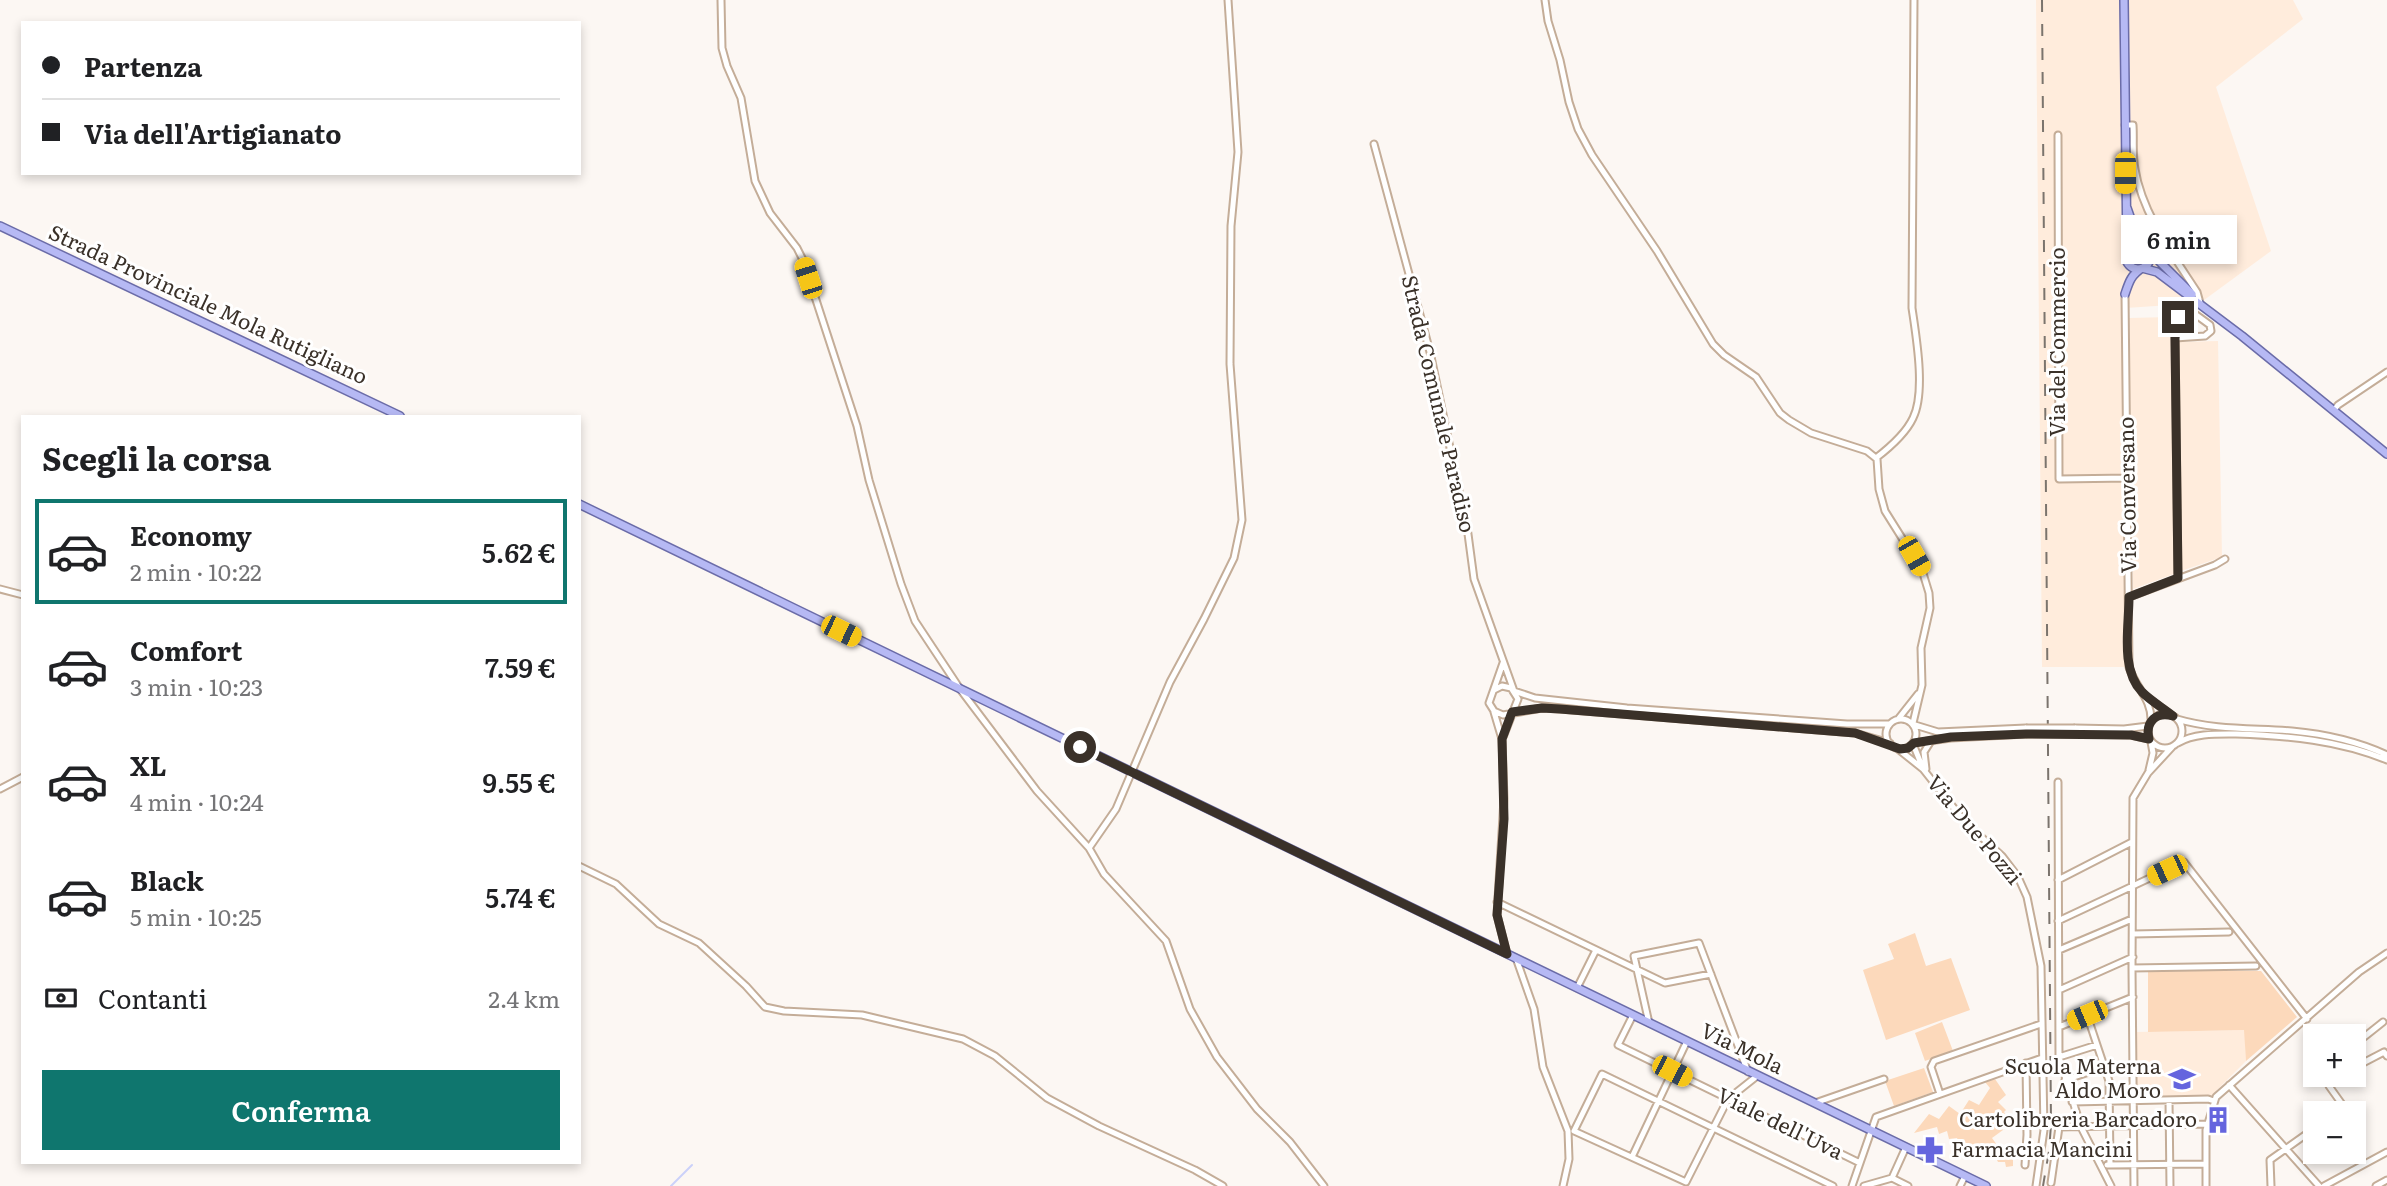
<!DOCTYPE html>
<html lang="it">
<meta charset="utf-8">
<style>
body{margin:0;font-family:Literata,serif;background:#f2f2f2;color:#202124;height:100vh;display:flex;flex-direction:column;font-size:26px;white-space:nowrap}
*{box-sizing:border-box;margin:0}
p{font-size:23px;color:#757577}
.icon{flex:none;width:38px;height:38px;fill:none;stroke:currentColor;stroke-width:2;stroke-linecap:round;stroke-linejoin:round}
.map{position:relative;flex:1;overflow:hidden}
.details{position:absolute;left:21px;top:415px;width:560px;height:749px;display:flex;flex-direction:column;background:#fff;border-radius:0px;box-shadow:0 4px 10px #0003}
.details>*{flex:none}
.hud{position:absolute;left:21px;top:21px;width:560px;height:154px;border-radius:0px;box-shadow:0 4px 10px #0003;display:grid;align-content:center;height:154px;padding:0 21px;background:#fff}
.tools{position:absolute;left:2303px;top:1024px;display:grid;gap:14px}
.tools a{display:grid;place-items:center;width:63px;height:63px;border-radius:0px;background:#fff;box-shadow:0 4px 10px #0003;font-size:35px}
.end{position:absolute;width:32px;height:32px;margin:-16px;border:9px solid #3a3129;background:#fff;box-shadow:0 0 0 4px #fff}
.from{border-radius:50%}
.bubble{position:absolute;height:49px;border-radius:0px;background:#fff;box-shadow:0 4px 10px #0003;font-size:23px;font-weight:600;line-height:49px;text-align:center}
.car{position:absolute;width:21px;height:42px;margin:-21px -10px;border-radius:9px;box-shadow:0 0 5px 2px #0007;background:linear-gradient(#f5c518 24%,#345 0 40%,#f5c518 0 76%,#345 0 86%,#f5c518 0)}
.hud b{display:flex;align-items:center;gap:24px;height:66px;font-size:26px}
.hud b+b{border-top:2px solid #e0e0e0}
.hud i{width:18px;height:18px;background:#202124}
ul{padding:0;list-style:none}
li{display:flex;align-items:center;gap:21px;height:105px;margin:0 14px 10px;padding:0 7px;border:4px solid transparent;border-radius:0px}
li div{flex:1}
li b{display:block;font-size:26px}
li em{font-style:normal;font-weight:600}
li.selected{border-color:#0f766e}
li>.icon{width:63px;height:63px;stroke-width:1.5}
h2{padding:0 21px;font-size:32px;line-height:84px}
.pay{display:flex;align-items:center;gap:18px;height:77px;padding:0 21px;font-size:26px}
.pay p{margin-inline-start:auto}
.cta{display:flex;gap:14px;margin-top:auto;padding:14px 21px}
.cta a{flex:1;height:80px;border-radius:0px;background:#0f766e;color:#fff;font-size:28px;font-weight:600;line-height:80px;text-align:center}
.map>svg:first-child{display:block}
.built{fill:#ffecdc}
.green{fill:#fcd9bb}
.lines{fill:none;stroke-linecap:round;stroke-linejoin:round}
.stream{stroke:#cbd1f9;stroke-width:2}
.minor-casing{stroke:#c4ad98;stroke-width:9}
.major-casing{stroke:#6b6ca8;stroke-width:10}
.minor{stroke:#fff;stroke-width:5}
.major{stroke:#b6b9f4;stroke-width:7}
.rail{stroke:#7b746d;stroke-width:2;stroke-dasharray:12 12;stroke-linecap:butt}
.minor-bridge-casing{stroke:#c4ad98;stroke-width:9;stroke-linecap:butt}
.minor-bridge{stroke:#fff;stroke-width:5}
.route{stroke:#3a3129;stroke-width:9}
.labels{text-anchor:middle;stroke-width:6;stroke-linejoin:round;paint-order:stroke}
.street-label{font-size:21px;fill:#3a3129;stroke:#fff}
.poi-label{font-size:21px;fill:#3a3129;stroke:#fff;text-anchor:end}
</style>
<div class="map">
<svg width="2387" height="1186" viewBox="0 0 2387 1186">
<rect width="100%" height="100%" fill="#fcf7f3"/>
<!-- built -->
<path class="built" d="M 2036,0 L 2293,0 L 2303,19 L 2216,87 L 2271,251 L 2200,303 L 2126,308 L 2129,667 L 2042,667 Z
M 2170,317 L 2174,574 L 2133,589 L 2129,318 Z
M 2218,341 L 2222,557 L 2181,571 L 2179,342 Z
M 2245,1030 L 2246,1061 L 2211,1096 L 2136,1099 L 2136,1032 Z"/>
<!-- green -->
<path class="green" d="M 1915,933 L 1926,966 L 1951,958 L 1970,1010 L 1886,1040 L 1863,970 L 1894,959 L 1888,944 Z
M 2261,971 L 2297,1017 L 2246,1061 L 2244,1030 L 2148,1032 L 2148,971 Z
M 1942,1022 L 1953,1051 L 1925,1061 L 1915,1033 Z
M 1924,1068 L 1933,1092 L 1894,1106 L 1885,1081 Z
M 1995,1079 L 2006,1095 L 1998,1102 L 2006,1110 L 2004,1112 L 2006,1115 L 1997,1121 L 2003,1130 L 1992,1138 L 2005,1156 L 2009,1154 L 2013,1157 L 2013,1166 L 2006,1167 L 2005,1162 L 1998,1162 L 1995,1156 L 1988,1158 L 1986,1152 L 1978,1154 L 1976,1147 L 1969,1148 L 1967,1143 L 1960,1145 L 1957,1138 L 1949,1139 L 1947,1131 L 1939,1134 L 1937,1127 L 1914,1133 L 1929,1114 L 1939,1119 L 1949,1106 L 1960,1114 L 1969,1100 L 1979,1105 L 1990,1088 L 1985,1082 Z"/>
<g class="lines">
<!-- stream -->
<path class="stream" d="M 671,1186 L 692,1165"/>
<defs>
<path id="minor" d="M 721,0 L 722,48 L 727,66 L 741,98 L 755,181 L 770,213 L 797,248 L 803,260 L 857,426 L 869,480 L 901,584 L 915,621 L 960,689 L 1037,791 L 1089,848 L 1104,874 L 1166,941 L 1190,1009 L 1217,1057 L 1257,1109 L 1290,1142 L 1324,1186
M 1545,0 L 1548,21 L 1560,60 L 1569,102 L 1578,129 L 1592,155 L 1657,251 L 1713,344 L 1724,355 L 1756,377 L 1780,413 L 1789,420 L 1811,433 L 1867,451 L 1877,459 L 1879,489 L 1885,511 L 1922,570 L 1929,593 L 1930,608 L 1921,648 L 1922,685 L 1913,723
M 2125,125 L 2133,125 C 2134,139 2132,154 2135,169 C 2142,213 2173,255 2197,292 L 2200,303
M 2058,135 L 2059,479 L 2129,478
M 1374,144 L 1430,352 L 1468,534 L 1474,579 L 1514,691 L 1535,698 L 1627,708 L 1847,724 L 1889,724
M 2125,294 L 2129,667 C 2135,687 2152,699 2151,721
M 2175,338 L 2205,336 L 2211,331 L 2210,325 L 2188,309 L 2183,309 L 2177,317 L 2175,338 L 2178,578
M 2334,410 L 2338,405 L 2387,372
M 1876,458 C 1889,448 1906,433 1913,418 C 1926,392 1916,336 1912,308 L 1914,0
M 0,589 L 23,595
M 2129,597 L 2215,565 L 2225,559
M 1503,663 L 1489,703 L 1494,711 L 1503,715 L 1542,708 L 1560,709 L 1855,733 L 1890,743
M 1494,690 L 1502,686 L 1511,688 L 1518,699 L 1503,737
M 2147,697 L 2170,714
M 1494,712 L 1502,739 L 1504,799 L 1497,915 L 1507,954
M2148 731a17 17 0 1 1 34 0a17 17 0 1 1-34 0Z
M 1899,718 L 1918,694
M1886 734a15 15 0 1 1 30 0a15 15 0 1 1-30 0Z
M 2177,719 C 2214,730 2253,728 2292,731 C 2325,734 2357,741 2387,755
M 1915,725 L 1938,732 L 2026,728
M 2075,728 L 2124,729 L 2148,726
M 2075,734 L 2131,735 L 2149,739
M 1914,743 L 1951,738 L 2026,734
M 2178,743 C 2194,733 2218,734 2236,734 C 2289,736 2338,740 2387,760
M 1913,744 L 1922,766
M 1898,749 L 1923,769 L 1965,822 L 2002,856 L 2018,877 L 2027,897 L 2041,966 L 2044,1130 L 2036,1186
M 1926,769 L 1924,752 L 1931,741
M 2149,770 L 2153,753 L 2151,742
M 2058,782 L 2059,1057 L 2081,1127 L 2111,1186
M 0,789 L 23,777
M 1089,848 L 1116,809 L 1170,682 L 1204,619 L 1234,558 L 1242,520 L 1230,364 L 1231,226 L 1238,152 L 1228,0
M 579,866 L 616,884 L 659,924 L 699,943 L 746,986 L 765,1007 L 784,1011 L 862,1015 L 963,1039 L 995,1056 L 1047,1098 L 1099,1126 L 1195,1170 L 1223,1186
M 2058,880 L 2132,842
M 1497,902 L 1665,983 L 1711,974
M 2058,921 L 2184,862 L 2307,1019
M 2133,934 L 2229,932
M 2059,950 L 2132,919
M 1516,958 L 1534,1009 L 1543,1067 L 1568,1131 L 1569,1159 L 1563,1186
M 2132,968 L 2256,966
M 1577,988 L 1596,950
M 2059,990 L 2133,957
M 1633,1015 L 1618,1045 L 1860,1163
M 2087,1015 L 2109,1081 L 2110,1165
M 1649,1023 L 1634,956 L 1699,943 L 1748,1072
M 2059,1027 L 2133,997
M 2354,1045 L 2383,1022
M 2354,1054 L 2361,1064 L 2384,1052 L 2387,1056
M 2059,1057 L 2097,1045
M 1757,1076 L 1728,1099 L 1686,1182 L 1574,1131 L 1602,1074 L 1833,1186
M 2065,1080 L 2104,1067
M 2229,1085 L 2319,1186
M 2329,1086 L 2344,1107 L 2336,1113
M 1940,1094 L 1931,1067 L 1934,1061 L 2041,1024
M 2169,1100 L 2170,1186
M 2072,1102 L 2208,1099 L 2214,1101
M 1815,1103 L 1884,1079
M 1632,1157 L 1687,1041
M 2025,1165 L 2027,1135 L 2026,1063
M 2107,1165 L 2206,1164
M 1892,1178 L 1908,1186
M 2051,1183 L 2059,1127 L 2207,1124
M 1852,1186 L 1876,1117 L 2042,1058
M 1864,1186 L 1892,1178 L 1906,1147
M 1960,1186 L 1965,1176
M 2134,1186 L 2132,968 L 2133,798 L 2148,773 L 2172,747
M 2206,1186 L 2206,1130 L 2216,1097 L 2359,972 L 2387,953
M 2271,1186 L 2270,1160 L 2315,1128
M 2324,1186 L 2387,1152
M 2376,1186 L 2387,1180"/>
<path id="major" d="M 2124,0 L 2127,255
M 2127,208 L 2135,231 L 2146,248
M 0,226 L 400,416
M2126 257a12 12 0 1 1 24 0a12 12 0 1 1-24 0Z
M 2148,250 L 2192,294
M 2125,294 C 2129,282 2131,275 2142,268 L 2157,272 L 2242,336 L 2387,454
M 579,504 L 1986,1186"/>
</defs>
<!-- minor casing -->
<use href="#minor" class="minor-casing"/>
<!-- major casing -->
<use href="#major" class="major-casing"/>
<!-- minor -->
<use href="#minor" class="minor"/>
<!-- major -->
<use href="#major" class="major"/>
<!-- rail -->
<path class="rail" d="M 2042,0 L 2051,1125 L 2049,1151 L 2043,1186"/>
<defs>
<path id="minor-bridge" d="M 2026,728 L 2075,728
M 2026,734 L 2075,734"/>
</defs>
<!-- minor-bridge casing -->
<use href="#minor-bridge" class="minor-bridge-casing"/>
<!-- minor-bridge -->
<use href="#minor-bridge" class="minor-bridge"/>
</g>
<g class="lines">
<!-- route -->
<path class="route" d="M 1080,747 L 1507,954 L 1497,915 L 1504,819 L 1502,739 L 1512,712 L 1542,708 L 1560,709 L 1855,733 L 1900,749 L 1908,748 L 1914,743 L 1951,737 L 2026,734 L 2131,735 L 2149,739 C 2145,722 2156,711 2173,716 C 2163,708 2151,701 2142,692 C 2120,669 2129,627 2129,597 L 2178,578 L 2175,338 L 2178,317"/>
</g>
<!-- icons -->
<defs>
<symbol id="school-bare" viewBox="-9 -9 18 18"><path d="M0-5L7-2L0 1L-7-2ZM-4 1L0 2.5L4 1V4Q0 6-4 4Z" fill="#6565de" stroke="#fff" stroke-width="2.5" paint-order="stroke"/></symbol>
<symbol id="building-bare" viewBox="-9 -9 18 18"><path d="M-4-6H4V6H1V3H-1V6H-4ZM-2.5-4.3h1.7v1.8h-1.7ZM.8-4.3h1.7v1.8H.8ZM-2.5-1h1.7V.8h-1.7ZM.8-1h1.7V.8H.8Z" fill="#6565de" stroke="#fff" stroke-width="2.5" paint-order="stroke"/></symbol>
<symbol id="pharmacy-bare" viewBox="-9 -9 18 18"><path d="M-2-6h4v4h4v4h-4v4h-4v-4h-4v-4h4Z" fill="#6565de" stroke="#fff" stroke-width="2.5" paint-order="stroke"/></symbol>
</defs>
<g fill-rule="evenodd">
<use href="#school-bare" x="2163" y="1060" width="38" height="38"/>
<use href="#building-bare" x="2199" y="1101" width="38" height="38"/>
<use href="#pharmacy-bare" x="1911" y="1131" width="38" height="38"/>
</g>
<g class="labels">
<!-- street labels -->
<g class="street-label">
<text transform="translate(208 305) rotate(25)" y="7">Strada Provinciale Mola Rutigliano</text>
<text transform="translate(2058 342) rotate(-90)" y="7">Via del Commercio</text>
<text transform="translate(1438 404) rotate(77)" y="7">Strada Comunale Paradiso</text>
<text transform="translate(2128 495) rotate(-91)" y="7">Via Conversano</text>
<text transform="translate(1974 830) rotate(50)" y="7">Via Due Pozzi</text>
<text transform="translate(1742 1049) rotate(26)" y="7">Via Mola</text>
<text transform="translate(1780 1124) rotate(26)" y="7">Viale dell'Uva</text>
</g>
<!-- poi labels -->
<g class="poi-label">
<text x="2161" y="1074">Scuola Materna<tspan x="2161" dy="24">Aldo Moro</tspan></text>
<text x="2197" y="1127">Cartolibreria Barcadoro</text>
<text x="1951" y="1157" text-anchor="start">Farmacia Mancini</text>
</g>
</g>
</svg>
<div class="tools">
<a>+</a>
<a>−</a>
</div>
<i class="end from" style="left:1080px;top:747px"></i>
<i class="end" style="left:2178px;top:317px"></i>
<div class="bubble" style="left:2121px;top:215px;width:116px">6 min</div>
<i class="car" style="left:2125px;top:173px;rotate:180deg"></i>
<i class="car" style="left:808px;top:278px;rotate:342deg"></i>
<i class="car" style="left:1914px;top:556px;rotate:150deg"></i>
<i class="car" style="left:841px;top:631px;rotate:116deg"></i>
<i class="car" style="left:2167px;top:870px;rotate:245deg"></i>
<i class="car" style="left:2087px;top:1015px;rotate:247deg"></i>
<i class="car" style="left:1672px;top:1071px;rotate:117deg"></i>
<div class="hud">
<b><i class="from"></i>Partenza</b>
<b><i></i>Via dell'Artigianato</b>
</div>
<section class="details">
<h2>Scegli la corsa</h2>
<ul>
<li class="selected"><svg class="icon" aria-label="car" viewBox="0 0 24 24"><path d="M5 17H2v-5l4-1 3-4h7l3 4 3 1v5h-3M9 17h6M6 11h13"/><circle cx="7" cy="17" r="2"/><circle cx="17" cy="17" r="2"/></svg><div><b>Economy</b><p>2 min · 10:22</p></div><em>5.62 €</em></li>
<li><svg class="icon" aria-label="car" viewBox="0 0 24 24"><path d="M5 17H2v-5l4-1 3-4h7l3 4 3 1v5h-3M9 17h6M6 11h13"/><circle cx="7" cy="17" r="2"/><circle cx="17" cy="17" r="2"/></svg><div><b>Comfort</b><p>3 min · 10:23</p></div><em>7.59 €</em></li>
<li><svg class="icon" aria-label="car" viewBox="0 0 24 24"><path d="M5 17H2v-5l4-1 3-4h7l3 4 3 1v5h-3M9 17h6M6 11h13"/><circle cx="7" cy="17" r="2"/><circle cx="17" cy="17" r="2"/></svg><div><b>XL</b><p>4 min · 10:24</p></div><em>9.55 €</em></li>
<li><svg class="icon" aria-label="car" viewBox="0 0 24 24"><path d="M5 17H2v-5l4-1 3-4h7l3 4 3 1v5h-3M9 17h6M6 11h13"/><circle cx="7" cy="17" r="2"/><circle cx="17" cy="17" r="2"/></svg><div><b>Black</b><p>5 min · 10:25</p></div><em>5.74 €</em></li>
</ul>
<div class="pay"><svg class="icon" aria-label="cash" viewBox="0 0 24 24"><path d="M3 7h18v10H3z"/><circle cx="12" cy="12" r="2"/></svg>Contanti<p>2.4 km</p></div>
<div class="cta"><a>Conferma</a></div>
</section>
</div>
